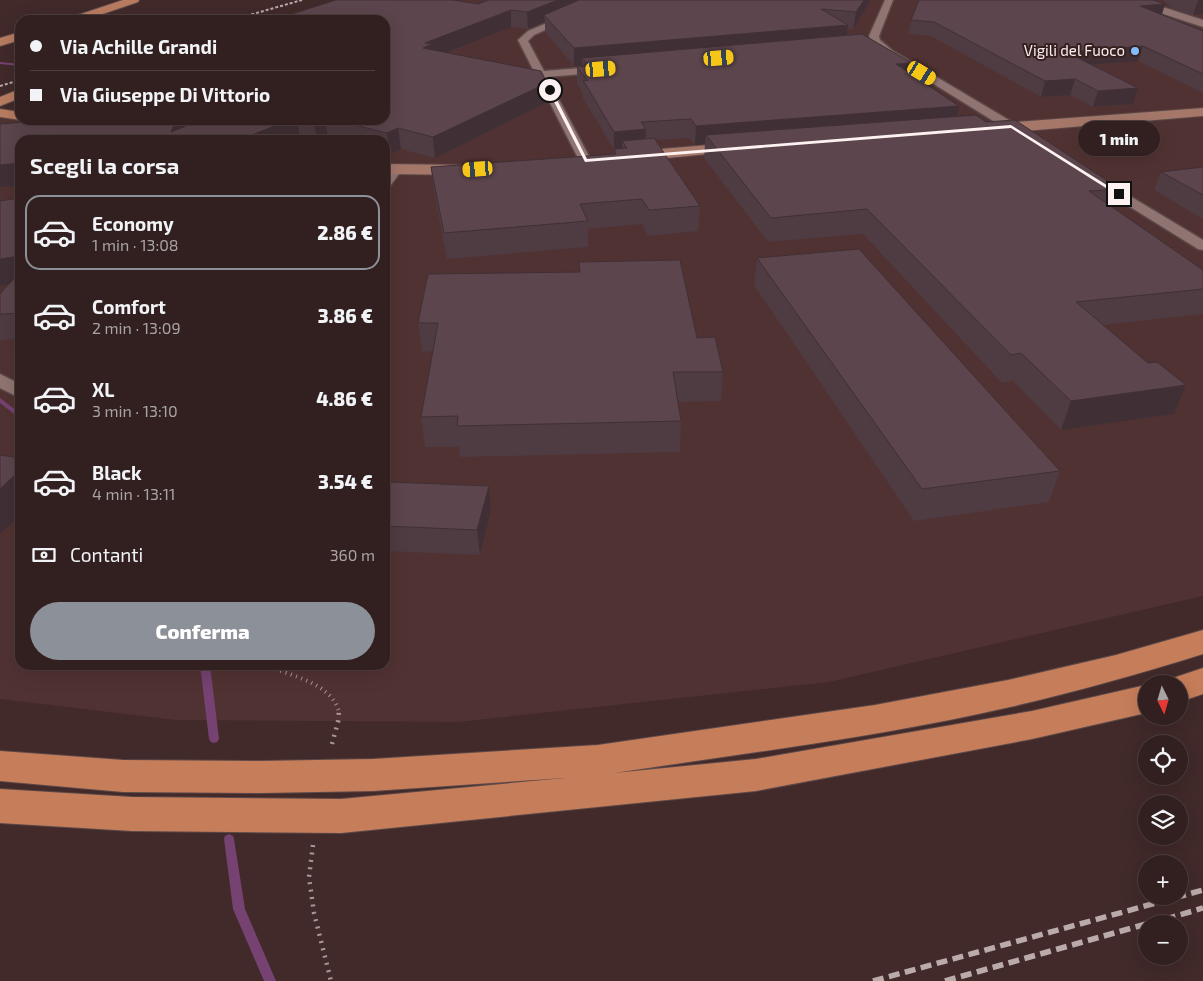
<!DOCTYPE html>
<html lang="it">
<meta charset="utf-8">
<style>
body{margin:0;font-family:"Exo 2",sans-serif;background:#3d2d2c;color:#f1f3f6;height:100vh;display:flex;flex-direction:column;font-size:19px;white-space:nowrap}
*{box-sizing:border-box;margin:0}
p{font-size:16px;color:#a8a3a4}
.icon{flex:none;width:28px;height:28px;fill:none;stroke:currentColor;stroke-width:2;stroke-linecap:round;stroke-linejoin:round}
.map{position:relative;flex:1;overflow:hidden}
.details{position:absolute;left:15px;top:135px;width:375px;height:535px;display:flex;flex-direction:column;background:#31201f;border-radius:15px;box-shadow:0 5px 20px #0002,0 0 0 1px #4c3e3d}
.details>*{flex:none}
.hud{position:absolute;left:15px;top:15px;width:375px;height:110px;border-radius:15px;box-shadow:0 5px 20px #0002,0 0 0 1px #4c3e3d;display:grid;align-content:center;height:110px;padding:0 15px;background:#31201f}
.needle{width:32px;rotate:175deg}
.buttons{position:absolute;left:1138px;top:675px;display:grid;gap:10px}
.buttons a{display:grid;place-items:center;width:50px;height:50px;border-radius:50%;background:#31201f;box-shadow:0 5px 20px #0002,0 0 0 1px #4c3e3d;font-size:25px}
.end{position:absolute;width:22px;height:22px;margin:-11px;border:6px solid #fef1f1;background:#111;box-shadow:0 0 0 2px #111}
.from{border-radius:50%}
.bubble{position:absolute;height:35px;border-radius:18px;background:#31201f;box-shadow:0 5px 20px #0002,0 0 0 1px #4c3e3d;font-size:16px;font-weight:800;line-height:35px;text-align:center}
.car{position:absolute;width:15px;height:30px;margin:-15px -8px;border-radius:6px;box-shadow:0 0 4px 1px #0007;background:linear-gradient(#f5c518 24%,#345 0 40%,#f5c518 0 76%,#345 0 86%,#f5c518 0)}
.hud b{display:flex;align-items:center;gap:18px;height:48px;font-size:19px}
.hud b+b{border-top:1px solid #4c3e3d}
.hud i{width:12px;height:12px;background:#f1f3f6}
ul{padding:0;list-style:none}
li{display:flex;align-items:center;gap:15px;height:75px;margin:0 10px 8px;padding:0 5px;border:2px solid transparent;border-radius:15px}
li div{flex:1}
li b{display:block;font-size:19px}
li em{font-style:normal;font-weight:800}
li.current{border-color:#8c9099}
li>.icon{width:45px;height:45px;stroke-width:1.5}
h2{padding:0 15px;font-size:22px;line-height:60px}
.pay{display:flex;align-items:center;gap:12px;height:55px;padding:0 15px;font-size:19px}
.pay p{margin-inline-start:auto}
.cta{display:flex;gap:10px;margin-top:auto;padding:10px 15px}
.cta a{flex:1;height:58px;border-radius:30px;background:#8c9099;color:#fff;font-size:20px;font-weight:800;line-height:58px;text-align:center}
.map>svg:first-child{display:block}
.built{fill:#513232;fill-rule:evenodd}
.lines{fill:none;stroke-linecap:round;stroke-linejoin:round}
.stream{fill:#754272;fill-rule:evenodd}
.minor-casing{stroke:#5b4848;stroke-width:3}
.tertiary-casing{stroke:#5b4848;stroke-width:3}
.secondary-casing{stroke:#5b4848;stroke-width:2}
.primary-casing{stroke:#5b4848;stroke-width:2}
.trunk-casing{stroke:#5b4848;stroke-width:2}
.path-far1{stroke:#a89696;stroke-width:4;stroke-dasharray:1 4.5;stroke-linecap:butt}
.path{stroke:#a89696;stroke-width:4.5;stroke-dasharray:2 5.5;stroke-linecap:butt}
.minor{fill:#907472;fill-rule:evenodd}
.tertiary{fill:#907472;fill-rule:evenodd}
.secondary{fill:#a47769;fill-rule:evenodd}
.primary{fill:#b87b60;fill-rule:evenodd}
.trunk{fill:#c67d5a;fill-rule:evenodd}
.rail-far1{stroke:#baaaa9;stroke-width:2;stroke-dasharray:3 2;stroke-linecap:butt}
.rail{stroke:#baaaa9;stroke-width:5.5;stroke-dasharray:11 5.5;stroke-linecap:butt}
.wall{fill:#4f3b42}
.shaded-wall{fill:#403036}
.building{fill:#5c454d;stroke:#403036}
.route{fill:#fef1f1}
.poi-dot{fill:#82bcfa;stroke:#36201f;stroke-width:2}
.labels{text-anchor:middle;stroke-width:4;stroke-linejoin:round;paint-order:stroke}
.far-poi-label{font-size:15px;fill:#fef1f1;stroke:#36201f;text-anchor:end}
</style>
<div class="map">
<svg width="1203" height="981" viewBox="0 0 1203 981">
<rect width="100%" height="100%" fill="#412a29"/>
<!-- built -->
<path class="built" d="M 353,0 L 1203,0 L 1203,596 L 829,682 L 458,722 L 176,720 L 0,699 L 0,115 L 20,108 L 20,120 L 385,120 L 385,20 ZM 20,140 L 385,140 L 385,665 L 20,665 Z"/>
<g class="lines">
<!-- stream -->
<path class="stream" d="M 0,62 L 20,64 L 20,66 L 0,64 Z
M 0,398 L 20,413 L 20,418 L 18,417 L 0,403 Z
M 200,665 L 210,665 L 219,739 L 217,742 L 214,743 L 211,742 L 209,739 Z
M 229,834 L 233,836 L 234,839 L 245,909 L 276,981 L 264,981 L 233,909 L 224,839 L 225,836 Z"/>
<defs>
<path id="minor" d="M 601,0 L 612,0 L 534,35 L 528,41 L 544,71 L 606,66 L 611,69 L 606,72 L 547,77 L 591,160 L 585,164 L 579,160 L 518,40 L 528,31 Z
M 885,0 L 893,0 L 879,36 L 880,40 L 893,51 L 1029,132 L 1031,135 L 1029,138 L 1021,138 L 887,55 L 872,43 L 869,36 Z
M 396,166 L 402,170 L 390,186 L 385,187 L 385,175 L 391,167 Z
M 1095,175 L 1203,240 L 1203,250 L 1198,249 L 1090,182 L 1088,179 Z
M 0,374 L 20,384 L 20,398 L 0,388 Z"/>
<path id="tertiary" d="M 1126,0 L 1141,0 L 1203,20 L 1203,27 L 1127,2 Z"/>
<path id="secondary" d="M 1203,108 L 1203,116 L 988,134 L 983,132 L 980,129 L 983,126 L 988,124 Z
M 169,120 L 194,120 L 253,137 L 255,140 L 230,140 L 172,123 Z
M 743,142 L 749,144 L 751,147 L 749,150 L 626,162 L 620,160 L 618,157 L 620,154 L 626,152 Z
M 385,164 L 469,165 L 475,166 L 477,170 L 475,174 L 469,175 L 385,174 Z"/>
<path id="primary" d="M 123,0 L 139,0 L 138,2 L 85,20 L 67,20 L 69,18 Z
M 20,32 L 20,40 L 0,46 L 0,38 Z
M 20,89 L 20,98 L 0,106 L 0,97 Z
M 0,109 L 20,112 L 20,120 L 22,120 L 20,120 L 0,117 Z"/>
<path id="trunk" d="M 1203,630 L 1203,654 C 1139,674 1075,692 1010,707 C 880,737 746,753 614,773 L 756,759 L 1032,711 L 1146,685 L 1146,713 L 1032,739 L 756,791 L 341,833 L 132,831 L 0,823 L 0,789 L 132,797 L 341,799 L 565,778 L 373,791 L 261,793 L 123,792 L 0,781 L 0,751 L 123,760 L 261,761 L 373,759 L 598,745 L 875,705 L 1008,680 L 1116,655 Z
M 1203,668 L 1203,694 L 1179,702 L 1179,684 L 1165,684 L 1167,680 Z"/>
</defs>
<!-- minor casing -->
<use href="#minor" class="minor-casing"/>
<!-- tertiary casing -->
<use href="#tertiary" class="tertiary-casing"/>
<!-- secondary casing -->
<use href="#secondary" class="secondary-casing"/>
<!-- primary casing -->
<use href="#primary" class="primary-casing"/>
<!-- trunk casing -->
<use href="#trunk" class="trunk-casing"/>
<!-- path-far1 -->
<path class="path-far1" d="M 265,665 C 290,676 331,682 339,712"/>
<!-- path -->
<path class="path" d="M 332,744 L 338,722 L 339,710
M 313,845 L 309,877 L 314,913 L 331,981"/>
<!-- minor -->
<use href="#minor" class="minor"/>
<!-- tertiary -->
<use href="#tertiary" class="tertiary"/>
<!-- secondary -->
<use href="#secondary" class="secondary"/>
<!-- primary -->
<use href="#primary" class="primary"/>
<!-- trunk -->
<use href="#trunk" class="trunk"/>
<!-- rail-far1 -->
<path class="rail-far1" d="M 232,20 L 302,0
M 0,86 L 20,80"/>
<!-- rail -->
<path class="rail" d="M 1149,924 L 1203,908
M 873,981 L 1203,890
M 945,981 L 1146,924"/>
</g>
<!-- wall -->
<path class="wall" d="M 871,0 L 853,29 L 848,29 L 847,35 L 910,74 L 957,116 L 986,122 L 1120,189 L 1113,208 L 1203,270 L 1203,314 L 1103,325 L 1174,414 L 1061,430 L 1013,381 L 1002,383 L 863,234 L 768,242 L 704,158 L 705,144 L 695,145 L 689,138 L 655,140 L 700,206 L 698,231 L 648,236 L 642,224 L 588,229 L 588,247 L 447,259 L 434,191 L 431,167 L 613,155 L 614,150 L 583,98 L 583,93 L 577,85 L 577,67 L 582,67 L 582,66 L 574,66 L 545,32 L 545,22 L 528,29 L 511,27 L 447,53 L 548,102 L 435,158 L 401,149 L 389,154 L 385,153 L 385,140 L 335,140 L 328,138 L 324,140 L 307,140 L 300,138 L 296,140 L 20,140 L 20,186 L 0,187 L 0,124 L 185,127 L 225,121 L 232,121 L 232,120 L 385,120 L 478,4 Z
M 1163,0 L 1203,0 L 1203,14 L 1193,15 L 1172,8 Z
M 1162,15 L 1203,31 L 1203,93 L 1138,61 L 1092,65 L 1138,88 L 1133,104 L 1093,107 L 1070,95 L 1041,97 L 931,36 L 908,34 L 911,20 Z
M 1203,167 L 1203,219 L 1154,190 L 1161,172 Z
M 20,198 L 20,339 L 0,340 L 0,294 L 9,284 L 0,286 L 0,201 Z
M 757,258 L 1060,471 L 1049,502 L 914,521 L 754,285 Z
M 428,274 L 697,338 L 723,372 L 721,401 L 678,402 L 681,421 L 680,452 L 460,457 L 459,447 L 425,447 L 421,417 L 433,351 L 422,352 L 418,323 Z
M 20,344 L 20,369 L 13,352 Z
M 489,486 L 491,510 L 480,555 L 385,551 L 385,493 Z"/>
<!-- shaded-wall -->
<path class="shaded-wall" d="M 558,0 L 597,0 L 544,15 L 545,22 L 528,29 L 527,12 Z
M 864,0 L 871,0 L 853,29 L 856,12 Z
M 1198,0 L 1203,0 L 1203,14 L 1193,15 Z
M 1165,4 L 1161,18 L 1140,6 Z
M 511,10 L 511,27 L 433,58 L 423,48 L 425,43 Z
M 848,25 L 846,42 L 582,58 L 582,66 L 574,66 L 574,48 Z
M 1143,46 L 1138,61 L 1062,67 L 1066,52 Z
M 912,63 L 909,80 L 896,64 Z
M 1075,79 L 1070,95 L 1041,97 L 1045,81 Z
M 547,83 L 548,102 L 435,158 L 433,137 Z
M 1138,88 L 1133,104 L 1093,107 L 1098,91 Z
M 959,106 L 955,125 L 706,135 L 705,144 L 695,145 L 696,126 Z
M 176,120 L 183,120 L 185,129 L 171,132 Z
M 290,120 L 297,120 L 300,138 L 296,140 L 239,140 Z
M 319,120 L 325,120 L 328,138 L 324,140 L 317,140 L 314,122 Z
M 398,128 L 401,149 L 389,154 L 387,133 Z
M 646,129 L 645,149 L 627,148 L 622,141 L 622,151 L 614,151 L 614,132 Z
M 20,163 L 20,186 L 0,187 L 0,165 Z
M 20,256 L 20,282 L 0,286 L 0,259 Z
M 1186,385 L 1174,414 L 1061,430 L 1071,401 Z
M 20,470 L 20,515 L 0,534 L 0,489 Z
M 489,486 L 491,510 L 480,555 L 477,530 Z"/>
<!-- building -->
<path class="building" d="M 336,0 L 453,0 L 478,4 L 489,0 L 558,0 L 527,12 L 511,10 L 425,43 L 432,44 L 423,48 L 541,71 L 547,83 L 433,137 L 398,128 L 387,133 L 334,120 L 385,120 L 385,20 L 273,20 Z
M 579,0 L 864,0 L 856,12 L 821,9 L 848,25 L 574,48 L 544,15 Z
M 919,0 L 1153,0 L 1165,4 L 1140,6 L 1203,31 L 1203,74 L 1143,46 L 1066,52 L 1138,88 L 1098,91 L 1075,79 L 1045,81 L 934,22 L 911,20 Z
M 862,34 L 912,63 L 896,64 L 959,106 L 696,126 L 691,119 L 641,122 L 646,129 L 614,132 L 583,80 L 588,81 L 577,67 L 589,66 L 582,58 Z
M 976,115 L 986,122 L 1015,120 L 1120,189 L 1089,191 L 1203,270 L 1203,289 L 1076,302 L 1148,363 L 1157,362 L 1186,385 L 1071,401 L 1021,353 L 1011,355 L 867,209 L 771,218 L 706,135 Z
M 47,120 L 176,120 L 171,132 L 202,120 L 221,120 L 225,121 L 251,121 L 252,120 L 290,120 L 239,140 L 20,140 L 20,163 L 0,165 L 0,124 Z
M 306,120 L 319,120 L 314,122 Z
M 654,138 L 700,206 L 649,210 L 642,199 L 580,204 L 588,221 L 444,233 L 431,167 L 616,154 L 614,149 L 627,148 L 622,141 Z
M 1203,167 L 1203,195 L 1161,172 Z
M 20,198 L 20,256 L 0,259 L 0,201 Z
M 859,249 L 1060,471 L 922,489 L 757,258 Z
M 680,260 L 697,338 L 715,337 L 723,372 L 673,372 L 681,421 L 457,426 L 458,416 L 421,417 L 438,323 L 418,323 L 428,274 L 580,272 L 579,262 Z
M 20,272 L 20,313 L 0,314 L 0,294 Z
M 20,344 L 20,352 L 13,352 Z
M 0,455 L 20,458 L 20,470 L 0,489 Z
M 389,482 L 489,486 L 477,530 L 385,526 L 385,493 Z"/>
<!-- route -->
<path class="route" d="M 548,90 L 552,90 L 587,159 L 1011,125 L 1121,194 L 1117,195 L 1011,128 L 585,162 Z"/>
<!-- markers -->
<circle class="poi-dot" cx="1135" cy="51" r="5"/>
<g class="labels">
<!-- far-poi labels -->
<g class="far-poi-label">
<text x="1125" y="56">Vigili del Fuoco</text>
</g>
</g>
</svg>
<div class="buttons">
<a><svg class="needle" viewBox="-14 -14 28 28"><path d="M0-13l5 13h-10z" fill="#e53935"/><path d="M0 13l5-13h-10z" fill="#a8a3a4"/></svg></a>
<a><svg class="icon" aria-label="locate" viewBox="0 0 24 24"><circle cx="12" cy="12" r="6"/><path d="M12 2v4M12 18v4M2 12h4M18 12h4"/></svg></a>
<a><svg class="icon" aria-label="layers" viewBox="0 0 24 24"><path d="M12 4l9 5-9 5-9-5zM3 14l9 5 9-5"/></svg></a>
<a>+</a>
<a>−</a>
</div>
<i class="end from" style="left:550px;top:90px"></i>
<i class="end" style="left:1119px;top:194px"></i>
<div class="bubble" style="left:1078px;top:121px;width:82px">1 min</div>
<i class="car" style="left:719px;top:58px;rotate:85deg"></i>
<i class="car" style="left:601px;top:69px;rotate:85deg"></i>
<i class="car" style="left:922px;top:73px;rotate:121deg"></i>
<i class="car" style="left:478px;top:169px;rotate:266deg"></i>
<div class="hud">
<b><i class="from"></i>Via Achille Grandi</b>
<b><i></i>Via Giuseppe Di Vittorio</b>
</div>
<section class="details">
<h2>Scegli la corsa</h2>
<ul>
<li class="current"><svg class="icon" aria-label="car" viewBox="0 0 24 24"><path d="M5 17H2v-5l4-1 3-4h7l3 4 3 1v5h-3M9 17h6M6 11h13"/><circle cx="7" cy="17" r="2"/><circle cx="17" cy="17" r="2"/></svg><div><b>Economy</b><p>1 min · 13:08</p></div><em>2.86 €</em></li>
<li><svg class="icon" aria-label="car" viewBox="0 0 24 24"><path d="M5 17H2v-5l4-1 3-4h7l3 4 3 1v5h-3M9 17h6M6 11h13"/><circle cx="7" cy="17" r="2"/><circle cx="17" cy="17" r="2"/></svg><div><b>Comfort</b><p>2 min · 13:09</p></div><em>3.86 €</em></li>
<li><svg class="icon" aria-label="car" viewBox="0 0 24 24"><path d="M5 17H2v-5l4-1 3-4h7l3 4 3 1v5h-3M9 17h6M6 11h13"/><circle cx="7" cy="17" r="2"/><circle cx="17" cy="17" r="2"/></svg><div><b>XL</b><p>3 min · 13:10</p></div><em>4.86 €</em></li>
<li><svg class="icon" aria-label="car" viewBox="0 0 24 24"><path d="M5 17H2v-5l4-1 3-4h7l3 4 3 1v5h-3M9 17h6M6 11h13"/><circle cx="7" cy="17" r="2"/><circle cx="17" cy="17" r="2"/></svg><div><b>Black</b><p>4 min · 13:11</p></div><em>3.54 €</em></li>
</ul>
<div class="pay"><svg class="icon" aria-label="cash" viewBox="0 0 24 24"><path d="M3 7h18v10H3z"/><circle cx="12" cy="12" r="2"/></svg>Contanti<p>360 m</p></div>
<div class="cta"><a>Conferma</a></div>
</section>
</div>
